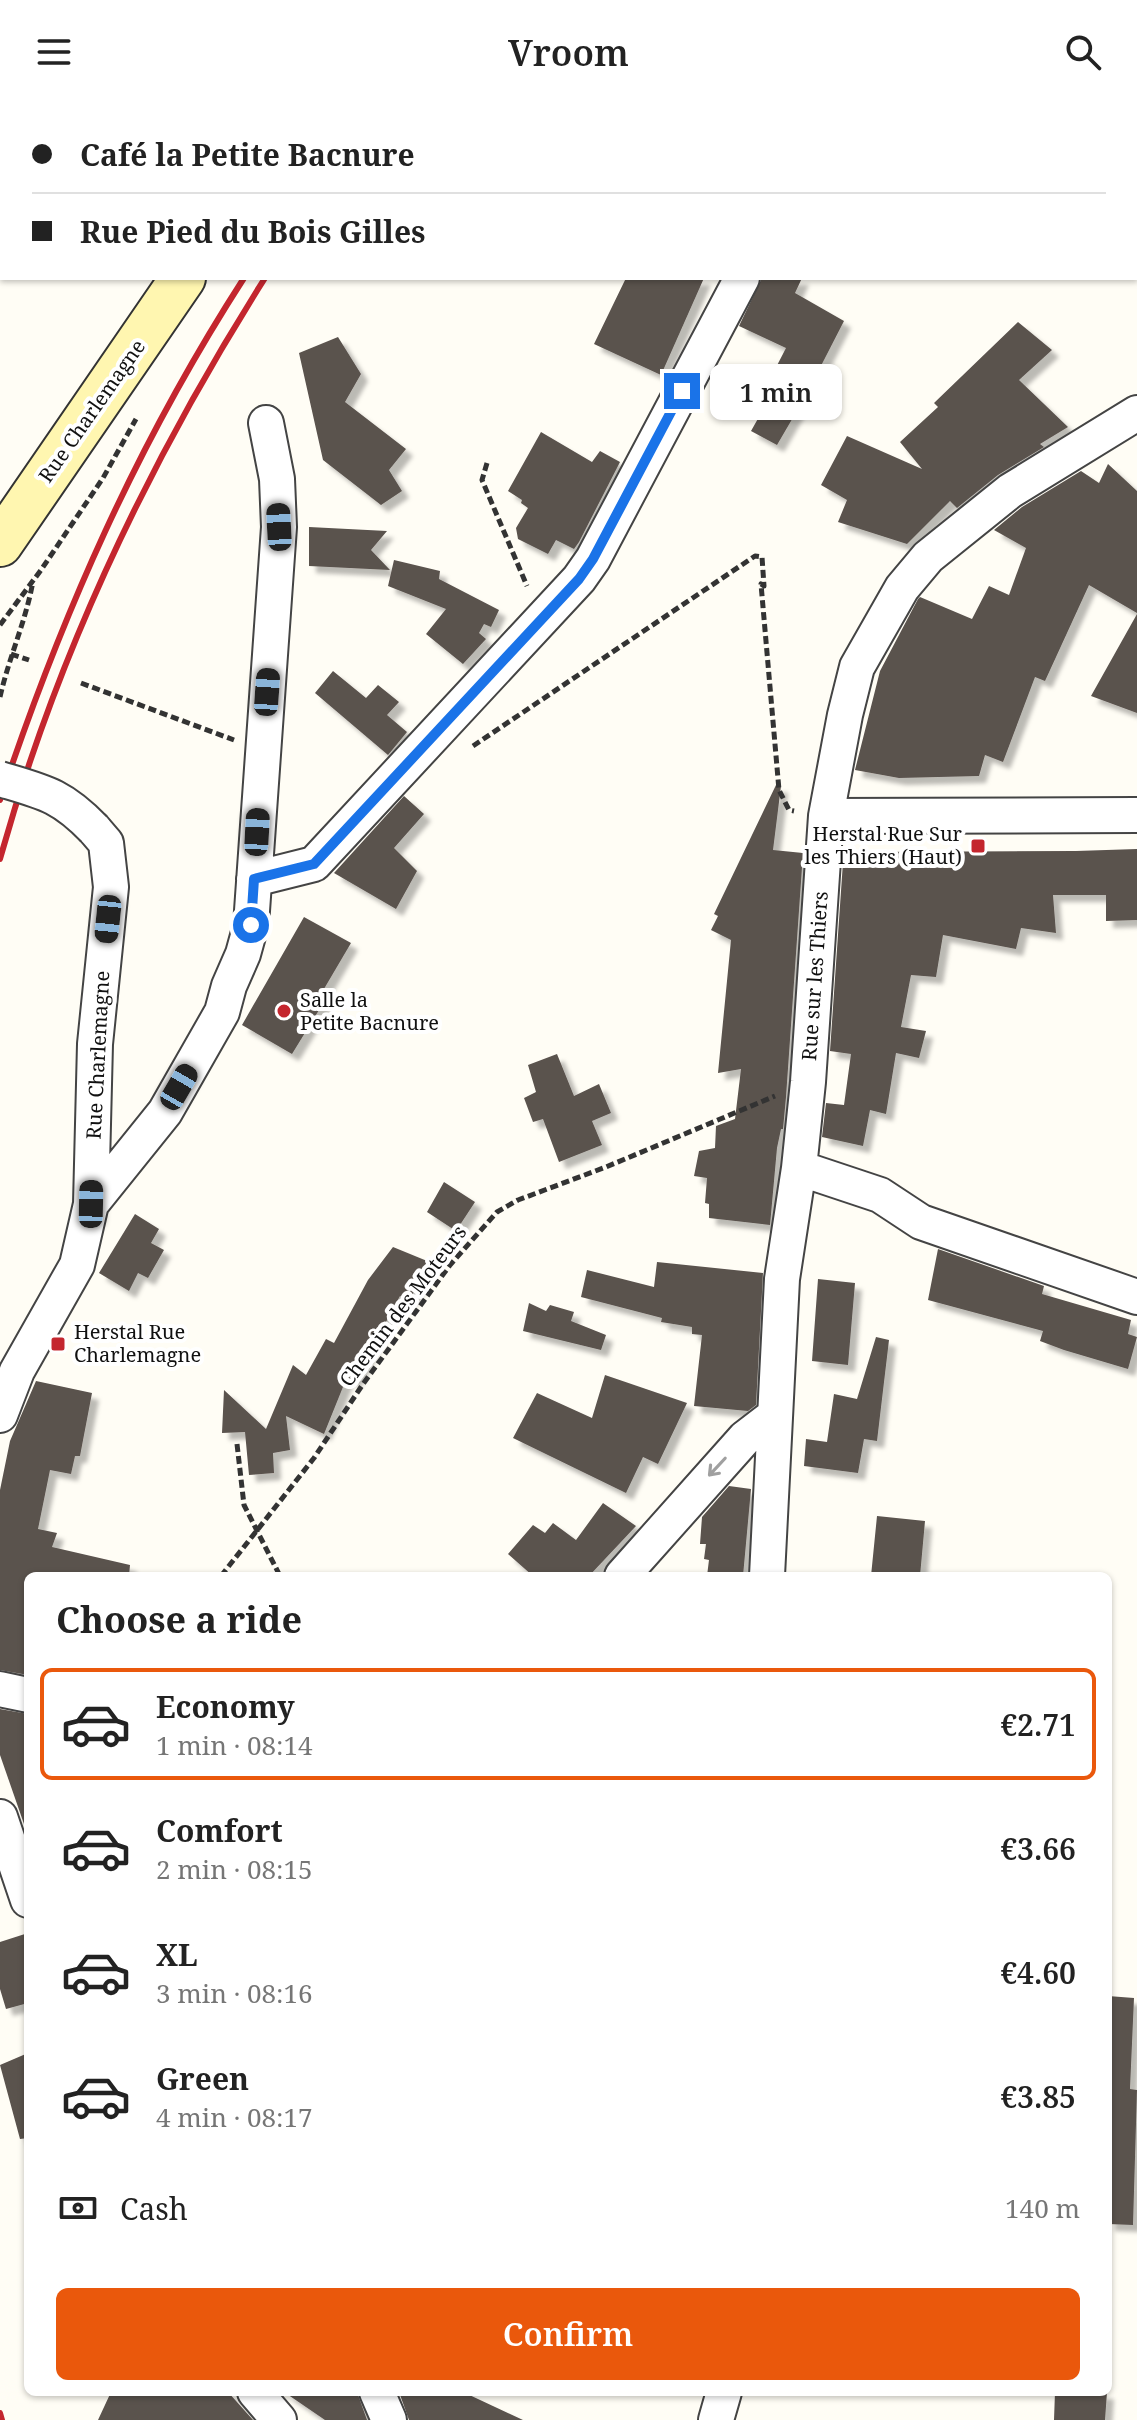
<!DOCTYPE html>
<meta charset="utf-8">
<style>
body{margin:0;font-family:"Noto Serif",serif;background:#f6f6f6;color:#222;height:100vh;display:flex;flex-direction:column;font-size:30px;white-space:nowrap}
*{box-sizing:border-box;margin:0}
p{font-size:26px;color:#767676}
.icon{flex:none;width:44px;height:44px;fill:none;stroke:currentColor;stroke-width:2;stroke-linecap:round;stroke-linejoin:round}
.map{position:relative;flex:1;overflow:hidden}
.drawer{position:absolute;left:24px;top:1468px;width:1088px;height:824px;display:flex;flex-direction:column;background:#fff;border-radius:12px;box-shadow:0 2px 6px #0004}
.drawer>*{flex:none}
.guide{position:absolute;left:0px;top:0px;width:1138px;height:176px;box-shadow:0 2px 6px #0004;display:grid;align-content:center;height:176px;padding:0 32px;background:#fff}
.end{position:absolute;width:36px;height:36px;margin:-18px;border:10px solid #1a73e8;background:#fff;box-shadow:0 0 0 4px #fff}
.from{border-radius:50%}
.bubble{position:absolute;height:56px;border-radius:12px;background:#fff;box-shadow:0 2px 6px #0004;font-size:26px;font-weight:600;line-height:56px;text-align:center}
.car{position:absolute;width:24px;height:48px;margin:-24px -12px;border-radius:10px;box-shadow:0 0 6px 2px #0007;background:linear-gradient(#222 24%,#8ab4d8 0 40%,#222 0 76%,#8ab4d8 0 86%,#222 0)}
.guide b{display:flex;align-items:center;gap:28px;height:76px;font-size:30px}
.guide b+b{border-top:2px solid #e0e0e0}
.guide i{width:20px;height:20px;background:#222}
ul{padding:0;list-style:none}
li{display:flex;align-items:center;gap:24px;height:112px;margin:0 16px 12px;padding:0 16px;border:4px solid transparent;border-radius:12px}
li div{flex:1}
li b{display:block;font-size:30px}
li em{font-style:normal;font-weight:600}
li.on{border-color:#ea580c}
li>.icon{width:72px;height:72px;stroke-width:1.5}
h2{padding:0 32px;font-size:36px;line-height:96px}
.pay{display:flex;align-items:center;gap:20px;height:88px;padding:0 32px;font-size:30px}
.pay p{margin-inline-start:auto}
.action{display:flex;gap:16px;margin-top:auto;padding:16px 32px}
.action a{flex:1;height:92px;border-radius:12px;background:#ea580c;color:#fff;font-size:32px;font-weight:600;line-height:92px;text-align:center}
header{display:flex;justify-content:space-between;align-items:center;height:104px;padding:0 32px;background:#fff;font-size:36px;font-weight:600}
.map>svg:first-child{display:block}
.building{fill:#5a524d;filter:url(#shadow)}
.lines{fill:none;stroke-linecap:round;stroke-linejoin:round}
.lane-casing{stroke:#444;stroke-width:20}
.street-casing{stroke:#444;stroke-width:38}
.secondary-casing{stroke:#333;stroke-width:48}
.path{stroke:#333;stroke-width:5;stroke-dasharray:8 4;stroke-linecap:butt}
.lane{stroke:#fff;stroke-width:16}
.street{stroke:#fff;stroke-width:34}
.secondary{stroke:#fff6b0;stroke-width:44}
.rail{stroke:#c4262e;stroke-width:6}
.street-bridge-casing{stroke:#444;stroke-width:38;stroke-linecap:butt}
.street-bridge{stroke:#fff;stroke-width:34}
.oneway{stroke:#a0a0a0}
.route{stroke:#1a73e8;stroke-width:10}
.poi-dot{fill:#c4262e;stroke:#fff;stroke-width:3}
.labels{text-anchor:middle;stroke-width:8;stroke-linejoin:round;paint-order:stroke}
.street-label{font-size:20px;fill:#111;stroke:#fff}
.poi-label{font-size:20px;fill:#111;stroke:#fff;text-anchor:start}
</style>
<header><svg class="icon" aria-label="menu" viewBox="0 0 24 24"><path d="M4 6h16M4 12h16M4 18h16"/></svg>Vroom<svg class="icon" aria-label="search" viewBox="0 0 24 24"><circle cx="10" cy="10" r="6"/><path d="M15 15l6 6"/></svg></header>
<div class="map">
<svg width="1137" height="2316" viewBox="0 0 1137 2316">
<defs>
<filter id="shadow"><feDropShadow dx="7" dy="7" stdDeviation="2" flood-color="#0004"/></filter>
</defs>
<rect width="100%" height="100%" fill="#fffdf5"/>
<!-- building -->
<path class="building" d="M 626,174 L 704,174 L 661,271 L 594,240 Z
M 762,174 L 802,174 L 795,189 L 844,217 L 805,293 L 777,341 L 751,327 L 778,279 L 770,275 L 786,244 L 739,222 Z
M 1018,218 L 1052,246 L 1019,276 L 1068,323 L 1040,340 L 1044,343 L 998,371 L 957,404 L 950,397 L 907,440 L 838,418 L 847,396 L 821,381 L 847,332 L 922,365 L 900,338 L 938,303 L 934,299 Z
M 338,233 L 361,270 L 345,298 L 406,345 L 389,366 L 402,387 L 381,401 L 323,356 L 299,249 Z
M 541,328 L 592,358 L 600,347 L 620,358 L 579,438 L 574,445 L 556,436 L 548,450 L 518,435 L 516,424 L 528,404 L 521,399 L 522,396 L 508,387 Z
M 1108,360 L 1137,387 L 1137,509 L 1089,481 L 1045,577 L 1035,573 L 1003,658 L 985,651 L 979,672 L 899,674 L 855,666 L 880,567 L 918,495 L 920,493 L 972,515 L 989,482 L 1009,491 L 1026,444 L 994,426 L 1022,403 L 1081,367 L 1099,379 Z
M 309,423 L 387,427 L 371,446 L 390,466 L 309,462 Z
M 394,456 L 440,467 L 439,475 L 499,506 L 491,523 L 484,520 L 479,529 L 486,535 L 463,560 L 426,530 L 446,505 L 388,482 Z
M 1137,510 L 1137,609 L 1091,592 Z
M 333,567 L 366,594 L 378,581 L 399,598 L 387,611 L 407,628 L 388,651 L 315,589 Z
M 776,681 L 781,682 L 773,746 L 803,749 L 786,993 L 783,1025 L 781,1025 L 777,1044 L 770,1121 L 709,1114 L 709,1100 L 705,1099 L 707,1074 L 694,1072 L 699,1047 L 715,1044 L 716,1022 L 735,1015 L 741,965 L 718,969 L 731,836 L 711,826 L 718,812 L 714,810 Z
M 404,692 L 424,710 L 394,744 L 417,767 L 396,805 L 334,769 Z
M 1137,745 L 1137,816 L 1106,817 L 1106,791 L 1053,791 L 1056,829 L 1021,824 L 1016,845 L 943,831 L 936,873 L 911,871 L 901,923 L 926,927 L 919,954 L 896,949 L 886,1010 L 870,1006 L 863,1042 L 822,1033 L 826,999 L 844,1001 L 851,950 L 830,947 L 843,758 L 855,748 L 1076,747 Z
M 304,813 L 351,839 L 321,890 L 327,893 L 292,950 L 242,921 Z
M 557,950 L 574,992 L 599,980 L 611,1009 L 592,1017 L 602,1041 L 559,1058 L 543,1015 L 533,1018 L 524,994 L 536,988 L 528,961 Z
M 444,1078 L 475,1098 L 456,1127 L 427,1108 Z
M 135,1110 L 159,1125 L 151,1139 L 164,1146 L 148,1174 L 138,1169 L 129,1187 L 99,1169 Z
M 393,1143 L 432,1159 L 409,1196 L 400,1192 L 354,1277 L 347,1273 L 324,1330 L 286,1312 L 290,1346 L 273,1349 L 274,1369 L 249,1371 L 245,1328 L 222,1329 L 224,1286 L 266,1325 L 293,1261 L 306,1271 L 326,1235 L 334,1239 L 368,1176 Z
M 938,1145 L 1044,1182 L 1042,1190 L 1131,1216 L 1128,1230 L 1137,1233 L 1128,1265 L 1064,1246 L 1040,1237 L 1043,1227 L 928,1196 Z
M 657,1158 L 763,1169 L 756,1301 L 748,1307 L 694,1302 L 702,1231 L 692,1230 L 692,1223 L 661,1218 L 662,1214 L 581,1193 L 587,1166 L 654,1183 Z
M 818,1175 L 855,1179 L 848,1261 L 812,1257 Z
M 529,1199 L 546,1207 L 550,1201 L 574,1208 L 571,1217 L 606,1231 L 601,1246 L 523,1227 Z
M 876,1233 L 889,1236 L 877,1337 L 864,1335 L 858,1369 L 804,1362 L 806,1335 L 827,1338 L 834,1290 L 857,1295 Z
M 605,1271 L 687,1299 L 658,1360 L 643,1353 L 626,1389 L 513,1334 L 537,1289 L 592,1314 Z
M 36,1277 L 92,1289 L 80,1352 L 75,1352 L 71,1370 L 50,1366 L 38,1425 L 57,1429 L 52,1443 L 130,1461 L 129,1472 L 28,1472 L 28,1571 L 0,1566 L 0,1386 L 10,1337 Z
M 729,1382 L 751,1385 L 743,1472 L 707,1472 L 709,1456 L 704,1455 L 706,1440 L 700,1440 L 702,1413 Z
M 603,1399 L 636,1422 L 589,1472 L 533,1472 L 508,1450 L 533,1421 L 545,1429 L 553,1419 L 576,1436 Z
M 877,1412 L 925,1417 L 920,1472 L 871,1472 Z
M 0,1605 L 28,1610 L 28,1720 L 24,1720 L 0,1651 Z
M 28,1829 L 28,1899 L 6,1905 L 0,1885 L 0,1838 Z
M 1108,1892 L 1134,1894 L 1130,1985 L 1137,1986 L 1133,2121 L 1108,2120 Z
M 28,1949 L 28,2034 L 20,2035 L 0,1961 Z
M 111,2288 L 228,2288 L 253,2316 L 98,2316 Z
M 284,2288 L 357,2288 L 367,2316 L 325,2316 Z
M 399,2288 L 463,2288 L 523,2316 L 409,2316 Z
M 1055,2288 L 1107,2288 L 1105,2316 L 1054,2316 Z"/>
<g class="lines">
<defs>
<path id="lane" d="M 283,2 L 284,0"/>
<path id="street" d="M 824,2 L 825,0
M 826,712 L 1137,711
M 254,775 L 314,760 L 579,475 L 593,455 L 742,174
M 799,1064 L 880,1091 L 921,1118 L 1137,1193
M 91,1100 L 165,1008 L 222,908 L 229,882 L 243,850 L 251,821 L 279,423 L 277,375 L 266,319
M 0,1311 L 17,1267 L 77,1161 L 91,1100 L 95,940 L 111,783 L 106,739 L 94,725
M 622,1472 L 745,1334 L 775,1311
M 767,1472 L 782,1175 L 799,1064 L 808,978 L 826,712 L 845,611 L 857,563 L 902,484 L 928,453 L 1010,387 L 1137,309
M 0,1585 L 28,1591
M 0,1713 L 28,1796
M 255,2288 L 279,2316
M 377,2288 L 389,2316
M 716,2316 L 724,2288"/>
<path id="secondary" d="M 223,0 L 223,2
M 0,440 L 183,174"/>
</defs>
<!-- lane casing -->
<use href="#lane" class="lane-casing"/>
<!-- street casing -->
<use href="#street" class="street-casing"/>
<!-- secondary casing -->
<use href="#secondary" class="secondary-casing"/>
<!-- path -->
<path class="path" d="M 336,2 L 338,0
M 487,359 L 482,376 L 527,482
M 0,521 L 41,466 L 103,374 L 136,315
M 11,550 L 29,556
M 81,579 L 234,636
M 0,593 C 9,553 26,517 33,477
M 473,642 L 755,452 L 762,453 L 764,482 L 761,480 L 779,686 L 789,706 L 794,707
M 237,1340 L 244,1401 L 280,1472
M 221,1472 L 314,1354 L 363,1280 L 450,1161 L 497,1108 L 518,1096 L 606,1063 L 775,992"/>
<!-- lane -->
<use href="#lane" class="lane"/>
<!-- street -->
<use href="#street" class="street"/>
<!-- secondary -->
<use href="#secondary" class="secondary"/>
<!-- rail -->
<path class="rail" d="M 364,2 L 366,0
M 387,2 L 389,0
M 0,696 C 62,510 137,340 244,174
M 0,755 C 57,550 151,354 265,174
M 0,2309 L 2,2316"/>
<defs>
<path id="street-bridge" d="M 0,675 C 44,688 61,691 94,725"/>
</defs>
<!-- street-bridge casing -->
<use href="#street-bridge" class="street-bridge-casing"/>
<!-- street-bridge -->
<use href="#street-bridge" class="street-bridge"/>
</g>
<!-- one-way arrows -->
<defs><path id="oneway-shaft" d="M-6 0H5M1.5-3L5.5 0L1.5 3" fill="none" stroke-width="1.6" stroke-linecap="round" stroke-linejoin="round" transform="scale(2)"/></defs>
<use class="oneway" href="#oneway-shaft" transform="translate(717 1363) rotate(133)"/>
<g class="lines">
<!-- route -->
<path class="route" d="M 251,821 L 254,775 L 314,760 L 579,475 L 593,455 L 682,287"/>
</g>
<!-- markers -->
<g class="poi-dot">
<rect x="970" y="734" width="16" height="16" rx="4"/>
<circle cx="284" cy="907" r="8"/>
<rect x="50" y="1232" width="16" height="16" rx="4"/>
</g>
<g class="labels">
<!-- street labels -->
<g class="street-label">
<text transform="translate(92 307) rotate(-55)" y="7">Rue Charlemagne</text>
<text transform="translate(815 872) rotate(-86)" y="7">Rue sur les Thiers</text>
<text transform="translate(98 951) rotate(-87)" y="7">Rue Charlemagne</text>
<text transform="translate(403 1202) rotate(-53)" y="7">Chemin des Moteurs</text>
</g>
<!-- poi labels -->
<g class="poi-label">
<text x="962" y="737" text-anchor="end">Herstal Rue Sur<tspan x="962" dy="23">les Thiers (Haut)</tspan></text>
<text x="300" y="903">Salle la<tspan x="300" dy="23">Petite Bacnure</tspan></text>
<text x="74" y="1235">Herstal Rue<tspan x="74" dy="23">Charlemagne</tspan></text>
</g>
</g>
</svg>
<i class="end from" style="left:251px;top:821px"></i>
<i class="end" style="left:682px;top:287px"></i>
<div class="bubble" style="left:710px;top:260px;width:132px">1 min</div>
<i class="car" style="left:279px;top:423px;rotate:357deg"></i>
<i class="car" style="left:267px;top:588px;rotate:4deg"></i>
<i class="car" style="left:257px;top:728px;rotate:3deg"></i>
<i class="car" style="left:108px;top:815px;rotate:186deg"></i>
<i class="car" style="left:179px;top:983px;rotate:30deg"></i>
<i class="car" style="left:91px;top:1100px;rotate:1deg"></i>
<div class="guide">
<b><i class="from"></i>Café la Petite Bacnure</b>
<b><i></i>Rue Pied du Bois Gilles</b>
</div>
<section class="drawer">
<h2>Choose a ride</h2>
<ul>
<li class="on"><svg class="icon" aria-label="car" viewBox="0 0 24 24"><path d="M5 17H2v-5l4-1 3-4h7l3 4 3 1v5h-3M9 17h6M6 11h13"/><circle cx="7" cy="17" r="2"/><circle cx="17" cy="17" r="2"/></svg><div><b>Economy</b><p>1 min · 08:14</p></div><em>€2.71</em></li>
<li><svg class="icon" aria-label="car" viewBox="0 0 24 24"><path d="M5 17H2v-5l4-1 3-4h7l3 4 3 1v5h-3M9 17h6M6 11h13"/><circle cx="7" cy="17" r="2"/><circle cx="17" cy="17" r="2"/></svg><div><b>Comfort</b><p>2 min · 08:15</p></div><em>€3.66</em></li>
<li><svg class="icon" aria-label="car" viewBox="0 0 24 24"><path d="M5 17H2v-5l4-1 3-4h7l3 4 3 1v5h-3M9 17h6M6 11h13"/><circle cx="7" cy="17" r="2"/><circle cx="17" cy="17" r="2"/></svg><div><b>XL</b><p>3 min · 08:16</p></div><em>€4.60</em></li>
<li><svg class="icon" aria-label="car" viewBox="0 0 24 24"><path d="M5 17H2v-5l4-1 3-4h7l3 4 3 1v5h-3M9 17h6M6 11h13"/><circle cx="7" cy="17" r="2"/><circle cx="17" cy="17" r="2"/></svg><div><b>Green</b><p>4 min · 08:17</p></div><em>€3.85</em></li>
</ul>
<div class="pay"><svg class="icon" aria-label="cash" viewBox="0 0 24 24"><path d="M3 7h18v10H3z"/><circle cx="12" cy="12" r="2"/></svg>Cash<p>140 m</p></div>
<div class="action"><a>Confirm</a></div>
</section>
</div>
